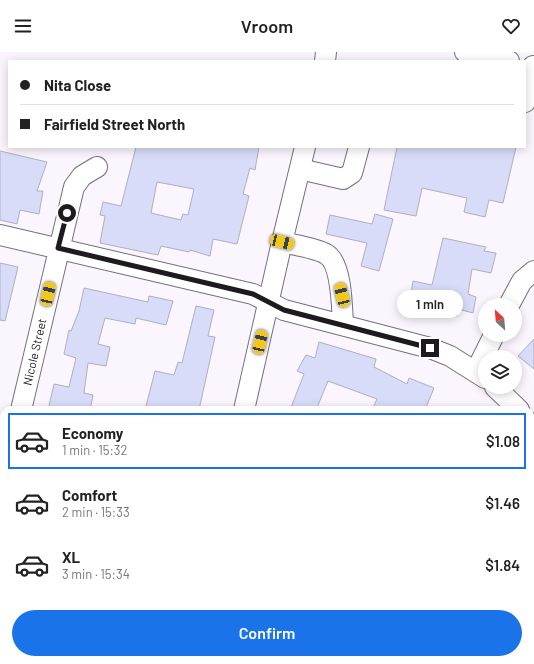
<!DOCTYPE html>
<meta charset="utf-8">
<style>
body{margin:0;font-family:Barlow,sans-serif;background:#f6f6f6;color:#222;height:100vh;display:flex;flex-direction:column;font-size:15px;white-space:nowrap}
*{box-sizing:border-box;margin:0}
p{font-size:13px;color:#767676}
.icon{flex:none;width:22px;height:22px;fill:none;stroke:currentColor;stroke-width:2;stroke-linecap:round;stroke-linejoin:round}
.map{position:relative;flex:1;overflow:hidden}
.drawer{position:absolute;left:0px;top:354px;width:534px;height:258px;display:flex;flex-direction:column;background:#fff;border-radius:12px 12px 0 0;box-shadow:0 2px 10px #0003}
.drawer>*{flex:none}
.guide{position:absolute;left:8px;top:8px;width:518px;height:88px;border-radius:0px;box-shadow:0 2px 10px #0003;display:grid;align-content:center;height:88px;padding:0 12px;background:#fff}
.needle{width:26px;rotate:334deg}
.tools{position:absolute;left:478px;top:246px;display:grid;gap:8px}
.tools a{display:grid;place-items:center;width:44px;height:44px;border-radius:50%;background:#fff;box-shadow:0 2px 10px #0003;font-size:20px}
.end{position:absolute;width:18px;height:18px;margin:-9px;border:5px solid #1e1a20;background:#fff;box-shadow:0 0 0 2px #fff}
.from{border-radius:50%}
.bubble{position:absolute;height:28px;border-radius:14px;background:#fff;box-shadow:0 2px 10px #0003;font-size:13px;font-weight:600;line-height:28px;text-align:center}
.car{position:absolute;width:12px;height:24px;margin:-12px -6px;border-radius:5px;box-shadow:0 0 3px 1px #0007;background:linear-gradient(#f5c518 24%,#345 0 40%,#f5c518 0 76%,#345 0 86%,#f5c518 0)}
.guide b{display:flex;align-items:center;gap:14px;height:38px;font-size:15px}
.guide b+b{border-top:1px solid #e0e0e0}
.guide i{width:10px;height:10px;background:#222}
ul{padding:7px 0 0;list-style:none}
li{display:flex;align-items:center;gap:12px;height:56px;margin:0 8px 6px;padding:0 4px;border:2px solid transparent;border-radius:0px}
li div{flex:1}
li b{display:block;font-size:15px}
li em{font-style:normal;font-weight:600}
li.on{border-color:#1a73e8}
li>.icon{width:36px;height:36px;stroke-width:1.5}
.button{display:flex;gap:8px;margin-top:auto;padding:8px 12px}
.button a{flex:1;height:46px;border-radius:24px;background:#1a73e8;color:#fff;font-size:16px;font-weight:600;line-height:46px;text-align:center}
header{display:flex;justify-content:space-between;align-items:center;height:52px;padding:0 12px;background:#fff;font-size:18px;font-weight:600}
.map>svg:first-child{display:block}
.building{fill:#d9dcf9;stroke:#aeafbf;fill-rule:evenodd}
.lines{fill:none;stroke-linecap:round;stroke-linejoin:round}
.minor-casing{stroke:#776f7c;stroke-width:22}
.minor{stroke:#fff;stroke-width:20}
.route{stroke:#1e1a20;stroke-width:5}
.labels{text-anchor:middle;stroke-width:3;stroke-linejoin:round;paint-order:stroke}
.street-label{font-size:12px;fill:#1e1a20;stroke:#fff}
</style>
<header><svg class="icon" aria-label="menu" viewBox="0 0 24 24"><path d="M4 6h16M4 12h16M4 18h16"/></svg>Vroom<svg class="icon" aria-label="heart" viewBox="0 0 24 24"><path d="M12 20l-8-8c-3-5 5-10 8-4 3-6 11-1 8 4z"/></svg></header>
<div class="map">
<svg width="534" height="612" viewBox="0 0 534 612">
<rect width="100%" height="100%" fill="#fbf5fe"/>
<!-- building -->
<path class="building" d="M 136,95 L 259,95 L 255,118 L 250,116 L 243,142 L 249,144 L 237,192 L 213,187 L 210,204 L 190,198 L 189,200 L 161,194 L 158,203 L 100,191 L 105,164 L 100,163 L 103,150 L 121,154 ZM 157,130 L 194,137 L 188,163 L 183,162 L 181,168 L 151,161 Z
M 397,95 L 516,95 L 503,151 L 489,148 L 485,165 L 464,160 L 467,146 L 422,136 L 416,164 L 384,158 Z
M 0,99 L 47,110 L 37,139 L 43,139 L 39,162 L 20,158 L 17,172 L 0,168 Z
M 375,162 L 393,167 L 379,219 L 361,214 L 367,191 L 326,182 L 330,163 L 372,172 Z
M 443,186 L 486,195 L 484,199 L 496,201 L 491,221 L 472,217 L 468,242 L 476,245 L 473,261 L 458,257 L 457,264 L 410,248 L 413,229 L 432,233 Z
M 0,211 L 18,215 L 5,269 L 0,268 Z
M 84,236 L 148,250 L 149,244 L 173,249 L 166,273 L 136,266 L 135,272 L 105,266 L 98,292 L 110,295 L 106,314 L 88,311 L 84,341 L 93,343 L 90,358 L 48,358 L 54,332 L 69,335 L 76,306 L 64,302 L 69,278 L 71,279 L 79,259 Z
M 196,254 L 214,258 L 208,284 L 215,285 L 199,358 L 145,358 L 155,319 L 174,323 L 178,310 L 182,311 Z
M 534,287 L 534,317 L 518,304 Z
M 319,290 L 376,307 L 374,315 L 407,332 L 409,326 L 434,336 L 425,358 L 372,358 L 377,347 L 328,329 L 316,358 L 290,358 L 304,322 L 297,319 L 306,303 L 315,306 Z"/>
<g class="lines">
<defs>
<path id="minor" d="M 465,0 L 509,9
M 325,9 L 326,0
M 525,50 L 533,14
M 300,117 L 343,127 L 352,121 L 359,95
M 0,183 L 253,242 L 284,258 L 430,296 L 450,304 L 485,326
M 282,190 C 294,193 316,196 326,202 C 342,211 342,256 343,273
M 509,253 L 522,229 L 534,219
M 476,319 L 494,283
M 495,335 L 519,358
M 21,358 L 74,135 L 82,124 L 97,115
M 244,358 L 282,190 L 305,95
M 530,371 L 534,376
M 0,388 L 4,384
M 530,479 L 534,479
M 62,612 L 69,608
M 349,612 L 351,608"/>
</defs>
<!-- minor casing -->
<use href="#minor" class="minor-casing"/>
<!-- minor -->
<use href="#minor" class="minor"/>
</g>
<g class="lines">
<!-- route -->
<path class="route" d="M 67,161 L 58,196 L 253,242 L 284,258 L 430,296"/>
</g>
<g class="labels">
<!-- street labels -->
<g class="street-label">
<text transform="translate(35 300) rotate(-77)" y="4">Nicole Street</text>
</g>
</g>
</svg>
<div class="tools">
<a><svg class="needle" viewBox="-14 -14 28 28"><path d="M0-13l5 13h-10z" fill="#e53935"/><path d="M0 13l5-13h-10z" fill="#767676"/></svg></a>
<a><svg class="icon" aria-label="layers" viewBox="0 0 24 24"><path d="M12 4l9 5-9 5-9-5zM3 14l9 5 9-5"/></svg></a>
</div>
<i class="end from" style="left:67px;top:161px"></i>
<i class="end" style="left:430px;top:296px"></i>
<div class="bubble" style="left:397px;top:238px;width:66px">1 min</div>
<i class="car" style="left:282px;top:190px;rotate:104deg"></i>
<i class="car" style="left:48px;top:242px;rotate:13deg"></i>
<i class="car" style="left:342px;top:243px;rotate:346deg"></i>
<i class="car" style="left:260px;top:290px;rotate:13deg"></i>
<div class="guide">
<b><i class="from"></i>Nita Close</b>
<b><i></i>Fairfield Street North</b>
</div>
<section class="drawer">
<ul>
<li class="on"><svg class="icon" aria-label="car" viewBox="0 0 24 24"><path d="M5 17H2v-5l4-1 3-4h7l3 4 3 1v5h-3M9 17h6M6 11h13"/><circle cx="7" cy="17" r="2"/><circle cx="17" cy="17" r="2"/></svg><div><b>Economy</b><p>1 min · 15:32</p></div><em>$1.08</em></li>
<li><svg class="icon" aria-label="car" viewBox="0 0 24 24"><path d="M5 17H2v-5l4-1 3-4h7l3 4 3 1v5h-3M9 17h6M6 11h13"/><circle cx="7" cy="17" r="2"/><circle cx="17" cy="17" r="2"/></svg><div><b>Comfort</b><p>2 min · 15:33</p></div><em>$1.46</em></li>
<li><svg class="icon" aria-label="car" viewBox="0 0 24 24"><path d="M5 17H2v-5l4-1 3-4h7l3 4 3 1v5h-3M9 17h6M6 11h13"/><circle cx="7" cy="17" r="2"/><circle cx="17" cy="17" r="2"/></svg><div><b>XL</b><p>3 min · 15:34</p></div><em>$1.84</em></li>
</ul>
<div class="button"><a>Confirm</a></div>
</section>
</div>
